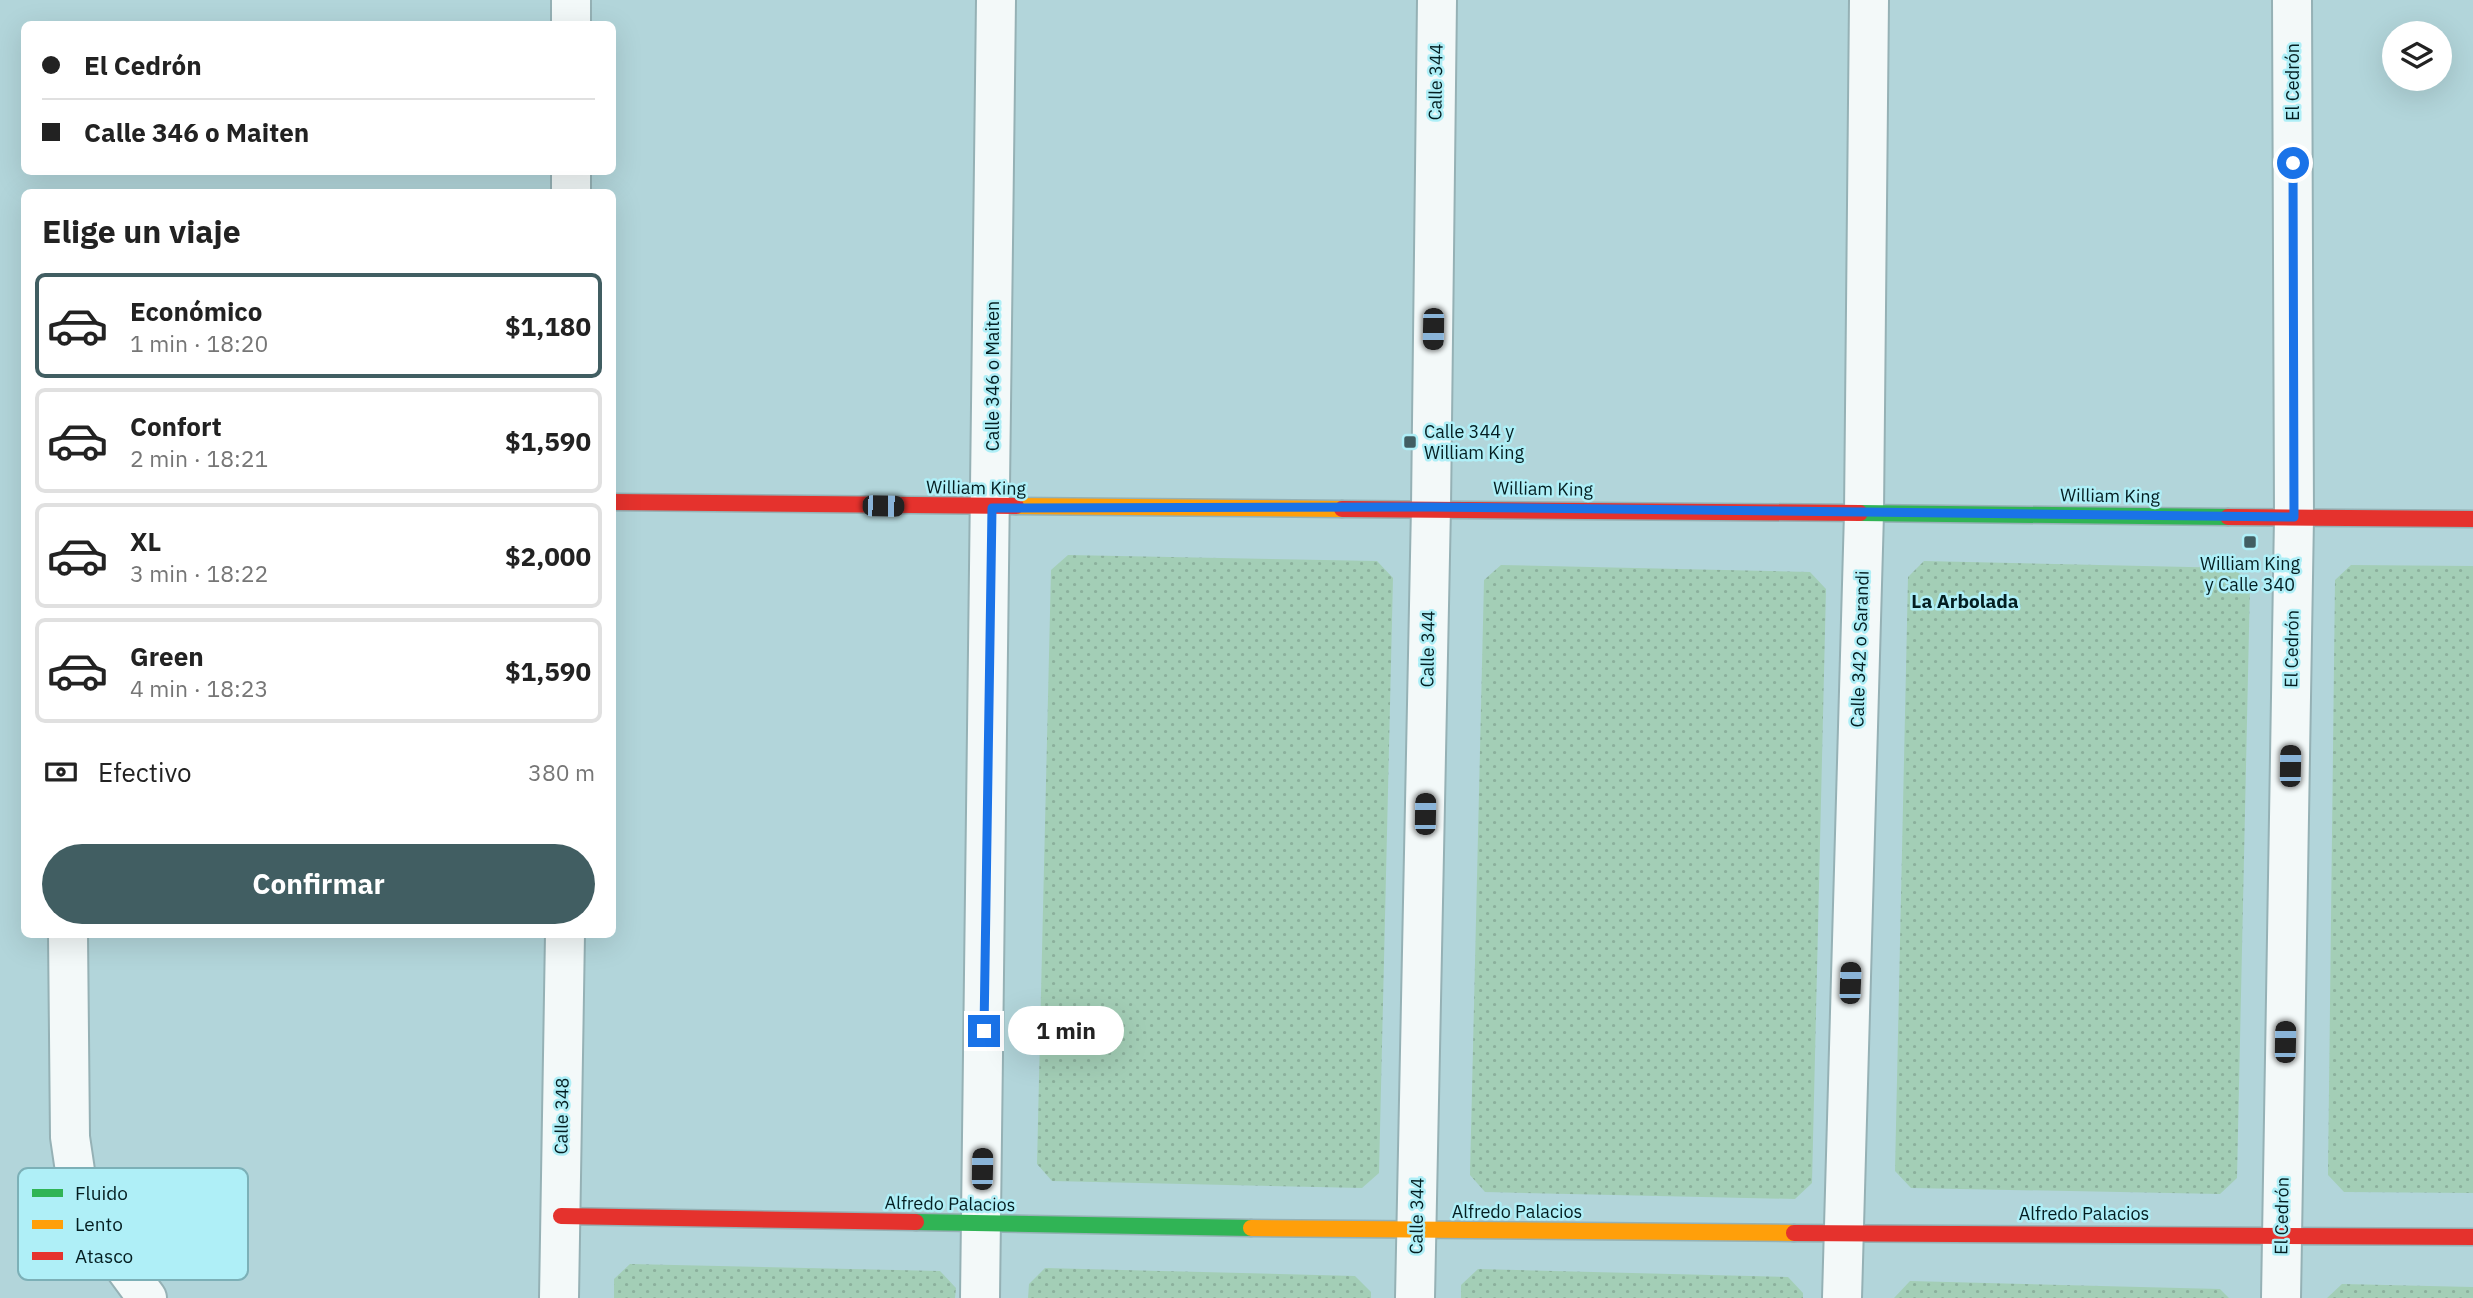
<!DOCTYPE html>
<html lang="es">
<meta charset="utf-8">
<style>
body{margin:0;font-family:"IBM Plex Sans",sans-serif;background:#f6f6f6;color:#222;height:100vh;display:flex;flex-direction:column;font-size:26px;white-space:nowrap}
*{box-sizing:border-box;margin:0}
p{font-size:23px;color:#767676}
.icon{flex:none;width:38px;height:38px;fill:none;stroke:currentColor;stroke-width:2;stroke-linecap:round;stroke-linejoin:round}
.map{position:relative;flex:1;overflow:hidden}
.sheet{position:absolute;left:21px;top:189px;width:595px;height:749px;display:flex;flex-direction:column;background:#fff;border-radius:10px;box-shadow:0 7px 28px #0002}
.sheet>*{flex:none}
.guide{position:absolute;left:21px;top:21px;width:595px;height:154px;border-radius:10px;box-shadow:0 7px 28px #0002;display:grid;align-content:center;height:154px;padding:0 21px;background:#fff}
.controls{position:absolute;left:2382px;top:21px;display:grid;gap:14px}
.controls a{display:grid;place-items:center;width:70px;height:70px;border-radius:50%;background:#fff;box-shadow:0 7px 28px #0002;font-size:35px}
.end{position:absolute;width:32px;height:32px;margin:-16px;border:9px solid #1a73e8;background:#fff;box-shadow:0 0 0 4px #fff}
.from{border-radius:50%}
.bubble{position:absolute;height:49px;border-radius:24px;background:#fff;box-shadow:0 7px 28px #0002;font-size:23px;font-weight:700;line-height:49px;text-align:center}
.car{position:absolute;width:21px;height:42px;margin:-21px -10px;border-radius:9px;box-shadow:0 0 5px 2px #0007;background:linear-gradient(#222 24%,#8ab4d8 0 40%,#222 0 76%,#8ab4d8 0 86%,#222 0)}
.guide b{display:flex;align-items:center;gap:24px;height:66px;font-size:26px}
.guide b+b{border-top:2px solid #e0e0e0}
.guide i{width:18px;height:18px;background:#222}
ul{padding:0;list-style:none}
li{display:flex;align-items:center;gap:21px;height:105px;margin:0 14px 10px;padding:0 7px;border:4px solid #e0e0e0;border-radius:10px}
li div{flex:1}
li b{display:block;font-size:26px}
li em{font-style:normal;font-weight:700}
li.active{border-color:#415e62}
li>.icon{width:63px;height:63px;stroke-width:1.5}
h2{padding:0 21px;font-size:32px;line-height:84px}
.pay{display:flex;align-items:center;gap:18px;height:77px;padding:0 21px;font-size:26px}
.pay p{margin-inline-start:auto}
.button{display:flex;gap:14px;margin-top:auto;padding:14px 21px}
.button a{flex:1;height:80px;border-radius:42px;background:#415e62;color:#fff;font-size:28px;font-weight:700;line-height:80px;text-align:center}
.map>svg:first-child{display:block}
.grass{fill:url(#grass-dots)}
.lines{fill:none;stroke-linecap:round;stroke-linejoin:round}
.street-casing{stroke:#95b1b5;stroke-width:42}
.fast-casing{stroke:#95b1b5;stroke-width:19}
.slow-casing{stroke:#95b1b5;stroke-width:19}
.jam-casing{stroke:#95b1b5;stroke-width:19}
.street{stroke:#f3f9f9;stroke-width:38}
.fast{stroke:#30b455;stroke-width:16}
.slow{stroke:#ff9f0a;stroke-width:16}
.jam{stroke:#e5322d;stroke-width:16}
.route{stroke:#1a73e8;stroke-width:9}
.poi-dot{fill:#415e62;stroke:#afeff7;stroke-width:2.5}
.labels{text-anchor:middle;stroke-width:5;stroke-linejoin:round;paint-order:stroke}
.street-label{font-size:18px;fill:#041e21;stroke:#afeff7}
.poi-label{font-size:18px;fill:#041e21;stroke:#afeff7;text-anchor:start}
.neighbourhood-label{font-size:19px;font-weight:bold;fill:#041e21;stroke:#afeff7}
.key{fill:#afeff7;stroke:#7cb0b7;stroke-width:2}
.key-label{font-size:19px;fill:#041e21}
</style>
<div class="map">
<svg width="2473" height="1298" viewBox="0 0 2473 1298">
<defs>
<pattern id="grass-dots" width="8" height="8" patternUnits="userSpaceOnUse" patternTransform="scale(1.75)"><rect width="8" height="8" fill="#a3ceb6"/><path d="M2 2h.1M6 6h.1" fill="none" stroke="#8bb09c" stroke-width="1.8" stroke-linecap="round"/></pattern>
</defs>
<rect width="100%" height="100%" fill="#b2d5da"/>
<!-- grass -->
<path class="grass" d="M 1068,555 L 1377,561 L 1393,578 L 1379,1173 L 1362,1188 L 1052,1181 L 1037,1164 L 1051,570 Z
M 1924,561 L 2234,568 L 2250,584 L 2237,1178 L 2220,1194 L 1911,1188 L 1895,1171 L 1908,577 Z
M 1501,565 L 1810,572 L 1826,589 L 1812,1183 L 1795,1199 L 1485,1192 L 1470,1175 L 1484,580 Z
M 2351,565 L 2473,566 L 2473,1193 L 2344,1192 L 2328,1175 L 2335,580 Z
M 630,1264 L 940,1271 L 956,1288 L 955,1298 L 614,1298 L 614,1279 Z
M 1045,1268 L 1355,1276 L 1371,1292 L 1371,1298 L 1028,1298 L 1029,1284 Z
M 1478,1269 L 1788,1277 L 1803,1293 L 1803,1298 L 1461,1298 L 1461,1285 Z
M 1910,1281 L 2220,1289 L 2229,1298 L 1894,1298 Z
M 2342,1284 L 2473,1287 L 2473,1298 L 2327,1298 Z"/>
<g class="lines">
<defs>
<path id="street" d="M 571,0 L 571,24
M 571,172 L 571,192
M 68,934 L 70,1137 L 78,1191 L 94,1226 L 147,1298
M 559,1298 L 565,934
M 980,1298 L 996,0
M 1415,1298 L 1431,507 L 1437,0
M 1842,1298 L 1864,513 L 1869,0
M 2281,1298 L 2294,517 L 2292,0"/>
<path id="fast" d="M 1860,513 L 2228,517
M 916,1222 L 1251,1228"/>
<path id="slow" d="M 1016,506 L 1342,509
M 1251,1228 L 1794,1233"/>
<path id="jam" d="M 612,502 L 1016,506
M 1342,509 L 1860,513
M 2228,517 L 2473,519
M 561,1216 L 916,1222
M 1794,1233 L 2473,1237"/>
</defs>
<!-- street casing -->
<use href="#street" class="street-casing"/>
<!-- fast casing -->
<use href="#fast" class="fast-casing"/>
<!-- slow casing -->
<use href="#slow" class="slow-casing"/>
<!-- jam casing -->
<use href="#jam" class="jam-casing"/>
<!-- street -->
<use href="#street" class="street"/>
<!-- fast -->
<use href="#fast" class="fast"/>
<!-- slow -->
<use href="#slow" class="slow"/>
<!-- jam -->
<use href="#jam" class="jam"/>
</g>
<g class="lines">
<!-- route -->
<path class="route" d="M 984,1031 L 992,508 L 1431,507 L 2294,517 L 2293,163"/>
</g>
<!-- markers -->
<g class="poi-dot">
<rect x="1403" y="435" width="14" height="14" rx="3.5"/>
<rect x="2243" y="535" width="14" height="14" rx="3.5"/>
</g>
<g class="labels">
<!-- street labels -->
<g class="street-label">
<text transform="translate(1436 82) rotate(-89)" y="6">Calle 344</text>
<text transform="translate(2293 82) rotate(-90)" y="6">El Cedrón</text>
<text transform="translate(993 376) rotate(-90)" y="6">Calle 346 o Maiten</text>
<text transform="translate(976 488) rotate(1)" y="6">William King</text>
<text transform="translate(1543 489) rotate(1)" y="6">William King</text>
<text transform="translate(2110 496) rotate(1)" y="6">William King</text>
<text transform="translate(1428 649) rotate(-89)" y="6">Calle 344</text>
<text transform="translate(1860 649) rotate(-88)" y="6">Calle 342 o Sarandi</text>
<text transform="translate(2292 649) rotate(-89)" y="6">El Cedrón</text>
<text transform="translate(562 1116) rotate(-89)" y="6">Calle 348</text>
<text transform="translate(950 1204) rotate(1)" y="6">Alfredo Palacios</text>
<text x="1517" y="1218">Alfredo Palacios</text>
<text x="2084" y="1220">Alfredo Palacios</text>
<text transform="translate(1417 1216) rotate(-89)" y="6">Calle 344</text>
<text transform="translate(2282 1216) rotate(-89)" y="6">El Cedrón</text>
</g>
<!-- poi labels -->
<g class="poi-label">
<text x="1424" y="438">Calle 344 y<tspan x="1424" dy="21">William King</tspan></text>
<text x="2250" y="570" text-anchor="middle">William King<tspan x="2250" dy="21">y Calle 340</tspan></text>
</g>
<!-- neighbourhood labels -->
<g class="neighbourhood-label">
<text x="1965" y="608">La Arbolada</text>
</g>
</g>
<!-- legend -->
<rect x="18" y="1168" width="230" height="112" rx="10" class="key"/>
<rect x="32" y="1189" width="31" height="8" fill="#30b455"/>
<rect x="32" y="1220" width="31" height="9" fill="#ff9f0a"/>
<rect x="32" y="1252" width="31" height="8" fill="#e5322d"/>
<g class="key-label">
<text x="75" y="1200">Fluido</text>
<text x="75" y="1231">Lento</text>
<text x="75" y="1263">Atasco</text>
</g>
</svg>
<div class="controls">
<a><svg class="icon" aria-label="layers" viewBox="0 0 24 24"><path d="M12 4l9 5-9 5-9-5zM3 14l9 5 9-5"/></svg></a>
</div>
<i class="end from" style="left:2293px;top:163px"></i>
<i class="end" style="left:984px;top:1031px"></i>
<div class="bubble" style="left:1008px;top:1006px;width:116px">1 min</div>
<i class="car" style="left:1433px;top:329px;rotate:181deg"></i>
<i class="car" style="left:883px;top:506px;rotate:91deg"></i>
<i class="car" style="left:2290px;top:766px;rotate:1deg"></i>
<i class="car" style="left:1425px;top:814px;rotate:1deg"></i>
<i class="car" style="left:1850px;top:983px;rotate:2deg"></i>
<i class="car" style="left:2285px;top:1042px;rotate:1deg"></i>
<i class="car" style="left:982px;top:1169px;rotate:1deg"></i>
<div class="guide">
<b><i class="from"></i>El Cedrón</b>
<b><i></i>Calle 346 o Maiten</b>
</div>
<section class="sheet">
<h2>Elige un viaje</h2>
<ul>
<li class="active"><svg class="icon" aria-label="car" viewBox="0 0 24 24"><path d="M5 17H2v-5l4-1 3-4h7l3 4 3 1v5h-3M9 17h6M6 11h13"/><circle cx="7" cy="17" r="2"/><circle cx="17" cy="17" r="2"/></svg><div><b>Económico</b><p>1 min · 18:20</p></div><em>$1,180</em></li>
<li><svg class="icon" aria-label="car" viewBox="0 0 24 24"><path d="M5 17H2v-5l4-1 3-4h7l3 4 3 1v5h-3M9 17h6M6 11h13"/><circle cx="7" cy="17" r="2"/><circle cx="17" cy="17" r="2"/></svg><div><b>Confort</b><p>2 min · 18:21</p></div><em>$1,590</em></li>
<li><svg class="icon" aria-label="car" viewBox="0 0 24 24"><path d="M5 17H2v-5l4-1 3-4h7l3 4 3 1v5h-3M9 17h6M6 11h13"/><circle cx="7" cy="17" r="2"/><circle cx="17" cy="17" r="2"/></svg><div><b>XL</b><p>3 min · 18:22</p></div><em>$2,000</em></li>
<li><svg class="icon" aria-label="car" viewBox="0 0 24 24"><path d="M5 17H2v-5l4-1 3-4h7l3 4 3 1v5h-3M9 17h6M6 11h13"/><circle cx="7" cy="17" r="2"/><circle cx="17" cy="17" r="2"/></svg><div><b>Green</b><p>4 min · 18:23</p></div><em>$1,590</em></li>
</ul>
<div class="pay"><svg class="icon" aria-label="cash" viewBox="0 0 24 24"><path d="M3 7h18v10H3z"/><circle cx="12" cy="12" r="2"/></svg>Efectivo<p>380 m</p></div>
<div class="button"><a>Confirmar</a></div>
</section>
</div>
